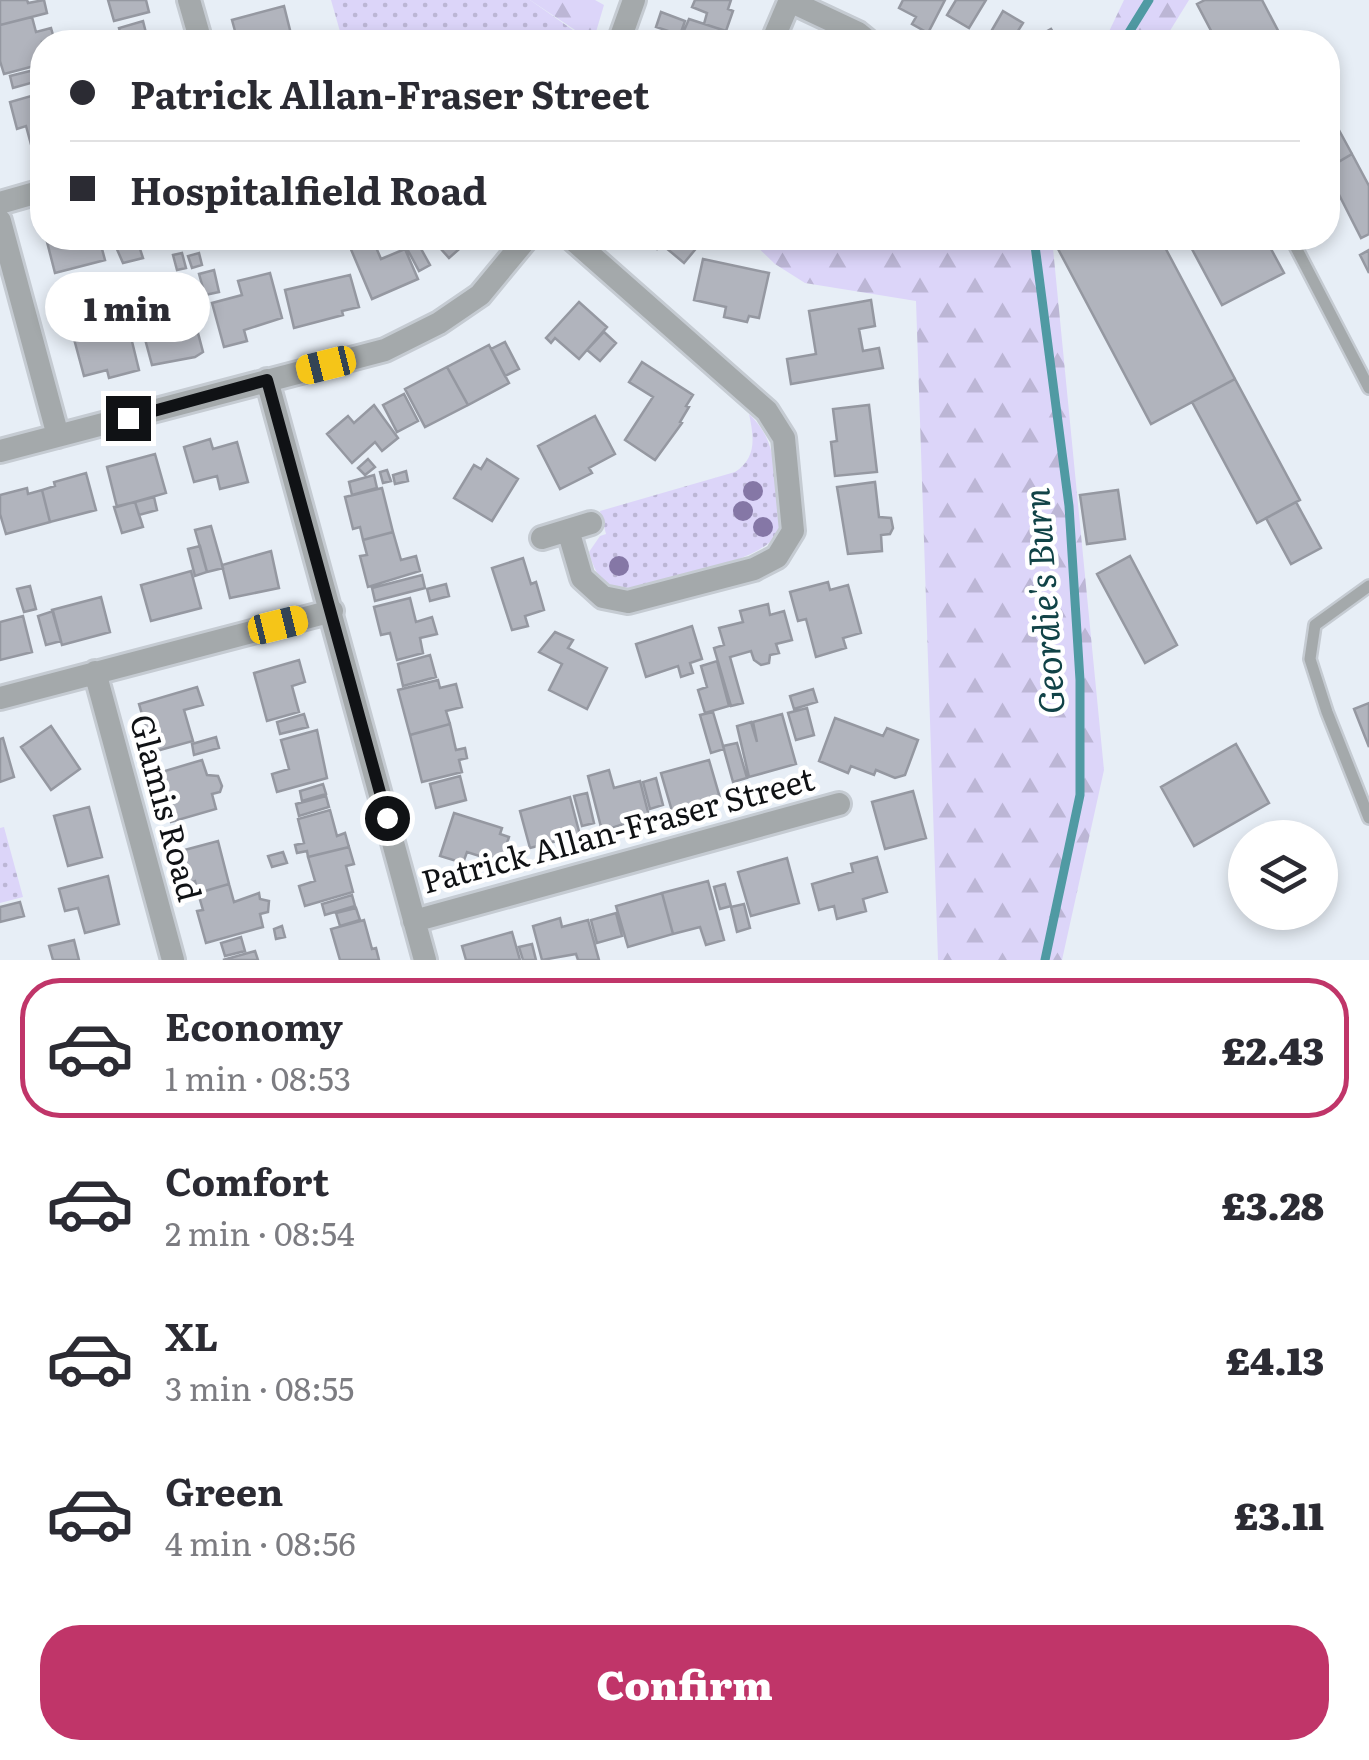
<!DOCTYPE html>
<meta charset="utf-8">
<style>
body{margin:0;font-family:Literata,serif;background:#f7f7f7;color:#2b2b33;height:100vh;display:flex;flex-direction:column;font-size:38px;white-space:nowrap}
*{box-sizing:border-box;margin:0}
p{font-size:32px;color:#7c7c81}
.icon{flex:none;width:55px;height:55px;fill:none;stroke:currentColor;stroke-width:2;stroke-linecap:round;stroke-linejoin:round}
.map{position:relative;height:960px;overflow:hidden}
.details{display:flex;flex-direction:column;background:#fff;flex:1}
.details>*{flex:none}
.hud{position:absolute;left:30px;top:30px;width:1310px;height:220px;border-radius:40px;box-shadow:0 5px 15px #0003;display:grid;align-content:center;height:220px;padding:0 40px;background:#fff}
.controls{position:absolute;left:1228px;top:820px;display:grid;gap:20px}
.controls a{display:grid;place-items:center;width:110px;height:110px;border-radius:50%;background:#fff;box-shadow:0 5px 15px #0003;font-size:50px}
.end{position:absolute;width:45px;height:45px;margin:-22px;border:12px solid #101215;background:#fff;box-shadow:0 0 0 5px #fff}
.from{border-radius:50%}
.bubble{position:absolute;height:70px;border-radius:35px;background:#fff;box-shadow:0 5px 15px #0003;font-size:32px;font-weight:800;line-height:70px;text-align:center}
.car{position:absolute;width:30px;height:60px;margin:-30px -15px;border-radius:12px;box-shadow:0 0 8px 2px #0007;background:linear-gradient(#f5c518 24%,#345 0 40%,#f5c518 0 76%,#345 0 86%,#f5c518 0)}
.hud b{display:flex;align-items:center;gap:35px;height:95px;font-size:38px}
.hud b+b{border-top:2px solid #e1e1e2}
.hud i{width:25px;height:25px;background:#2b2b33}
ul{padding:18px 0 0;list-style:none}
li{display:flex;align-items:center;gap:30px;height:140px;margin:0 20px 15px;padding:0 20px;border:5px solid transparent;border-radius:40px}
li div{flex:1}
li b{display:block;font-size:38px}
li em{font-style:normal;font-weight:800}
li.selected{border-color:#c03569}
li>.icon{width:90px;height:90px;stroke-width:1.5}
.button{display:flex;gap:20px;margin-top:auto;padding:20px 40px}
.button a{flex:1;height:115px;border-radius:40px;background:#c03569;color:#fff;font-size:40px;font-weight:800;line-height:115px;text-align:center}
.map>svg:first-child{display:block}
.grass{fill:url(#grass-dots)}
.forest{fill:url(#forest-firs)}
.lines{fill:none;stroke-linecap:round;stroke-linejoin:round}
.stream{stroke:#509aa3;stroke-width:9}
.building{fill:#b1b4bd;stroke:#9598a1;stroke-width:2.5}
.lane-casing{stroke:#c5cbd2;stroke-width:16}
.street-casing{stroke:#c5cbd2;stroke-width:28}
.lane{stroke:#a4a9ab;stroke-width:11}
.street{stroke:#a4a9ab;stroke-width:22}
.tree{fill:#8577a6}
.route{stroke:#101215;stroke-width:12}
.labels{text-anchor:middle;stroke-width:9;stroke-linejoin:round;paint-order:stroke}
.street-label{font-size:32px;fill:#101215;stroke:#fff}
.water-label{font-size:35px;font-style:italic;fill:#114347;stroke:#fff}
</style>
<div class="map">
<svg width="1369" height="960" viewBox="0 0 1369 960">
<defs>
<pattern id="grass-dots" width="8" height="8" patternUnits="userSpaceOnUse" patternTransform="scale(2.5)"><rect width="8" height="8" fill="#dcd5f9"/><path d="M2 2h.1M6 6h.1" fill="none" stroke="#bcb6d5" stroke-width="1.8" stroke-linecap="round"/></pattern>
<pattern id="forest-firs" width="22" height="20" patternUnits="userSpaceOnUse" patternTransform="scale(2.5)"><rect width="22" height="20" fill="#dcd5f9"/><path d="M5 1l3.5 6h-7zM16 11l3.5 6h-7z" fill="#bcb6d5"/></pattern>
</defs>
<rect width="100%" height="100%" fill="#e7eef6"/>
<!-- grass -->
<path class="grass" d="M 331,0 L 530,0 L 590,42 L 417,42 L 416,40 L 343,42 Z
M 749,414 C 771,435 773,455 777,484 C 778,499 783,517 778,531 C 768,562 661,580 628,589 C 603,589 595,574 589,552 L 600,536 L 606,534 L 600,511 L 735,472 C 757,458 754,437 749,414 Z
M 4,827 L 23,897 L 0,903 L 0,828 Z"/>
<!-- forest -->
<path class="forest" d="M 530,0 L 595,0 L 604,5 L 593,42 Z
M 1124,0 L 1189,0 L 1163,42 L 1104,42 Z
M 748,238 L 1052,238 L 1104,770 L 1062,960 L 938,960 L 916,301 L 805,283 L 775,264 Z"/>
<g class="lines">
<!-- stream -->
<path class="stream" d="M 1123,42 L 1149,0
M 1034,238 L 1069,506 L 1080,680 L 1080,795 L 1045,960"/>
</g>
<!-- building -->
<path class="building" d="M 0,0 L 27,0 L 28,3 L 44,0 L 47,13 L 0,25 Z
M 108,0 L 146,0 L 149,12 L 114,21 Z
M 695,0 L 731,0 L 728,9 L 733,11 L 726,31 L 704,24 L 707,13 L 692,7 Z
M 903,0 L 945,0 L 928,33 L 912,24 L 916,17 L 899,8 Z
M 956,0 L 986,0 L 969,28 L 947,15 Z
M 1205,0 L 1262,0 L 1284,42 L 1217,42 L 1197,4 Z
M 284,6 L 293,42 L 238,42 L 232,20 Z
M 1003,11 L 1023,23 L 1011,42 L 985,42 Z
M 661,12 L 685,21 L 680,35 L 656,27 Z
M 32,17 L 36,32 L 51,28 L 55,42 L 42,42 L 42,64 L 4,74 L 0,61 L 0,25 Z
M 689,19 L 726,31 L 722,42 L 679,42 Z
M 143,21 L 146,33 L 122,40 L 119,28 Z
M 1051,29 L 1059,42 L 1028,42 Z
M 151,33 L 153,42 L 118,42 Z
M 34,70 L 38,81 L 13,88 L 10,76 Z
M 42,93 L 42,149 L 33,152 L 26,126 L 17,129 L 10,102 Z
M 1328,110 L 1352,154 L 1328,168 Z
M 1352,154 L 1369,186 L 1369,234 L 1361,238 L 1328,173 L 1328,168 Z
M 46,238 L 99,238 L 105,260 L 55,273 Z
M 112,238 L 164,238 L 164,239 L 139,246 L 143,258 L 123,263 Z
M 354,238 L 372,238 L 381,259 L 405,249 L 418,279 L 372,299 L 347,240 Z
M 415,238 L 430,265 L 419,271 L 404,243 Z
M 431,238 L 463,238 L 466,243 L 449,258 Z
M 650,238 L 667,238 L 657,249 L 647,240 Z
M 673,238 L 691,238 L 699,245 L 684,263 L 665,247 Z
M 1074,238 L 1160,238 L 1235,379 L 1151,424 L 1057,247 Z
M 1186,238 L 1265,238 L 1284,273 L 1222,305 Z
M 1369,250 L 1369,273 L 1360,255 Z
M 182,253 L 186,268 L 177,270 L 173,255 Z
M 199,253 L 202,265 L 192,268 L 188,256 Z
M 703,259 L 769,273 L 759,318 L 749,316 L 747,322 L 724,317 L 726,307 L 694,300 Z
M 214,270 L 219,292 L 205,295 L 199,274 Z
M 270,273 L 282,318 L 244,330 L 247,341 L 224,347 L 212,303 L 242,295 L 238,281 Z
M 350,275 L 359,307 L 342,311 L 343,315 L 294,328 L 285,290 Z
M 172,281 L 176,293 L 166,296 L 163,283 Z
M 871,300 L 875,326 L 859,329 L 863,351 L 879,348 L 883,368 L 791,384 L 787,359 L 816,354 L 809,311 Z
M 579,302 L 607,327 L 579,359 L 555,338 L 551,343 L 546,338 Z
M 193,314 L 203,352 L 195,357 L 152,365 L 142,328 Z
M 128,325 L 139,370 L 109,378 L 107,370 L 84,376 L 74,339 Z
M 604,332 L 616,343 L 600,361 L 587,350 Z
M 505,342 L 519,369 L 505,376 L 491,349 Z
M 489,345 L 509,383 L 468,405 L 447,367 Z
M 642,362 L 693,395 L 686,406 L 689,407 L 680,422 L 682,423 L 655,460 L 625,440 L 653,397 L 629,382 Z
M 447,367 L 468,405 L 425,427 L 405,389 Z
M 1235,379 L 1300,500 L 1257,523 L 1192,402 Z
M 404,394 L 418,421 L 397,432 L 383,405 Z
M 374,405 L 398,438 L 382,451 L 375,442 L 352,463 L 327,434 L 348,416 L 354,423 Z
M 869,405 L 877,472 L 835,476 L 831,442 L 837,441 L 833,409 Z
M 595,416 L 615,454 L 589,468 L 592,473 L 560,489 L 538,446 Z
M 210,439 L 213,449 L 237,442 L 248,482 L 220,489 L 217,476 L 194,482 L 184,447 Z
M 155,454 L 166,493 L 117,507 L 107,467 Z
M 368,459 L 375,467 L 365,475 L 358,468 Z
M 487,459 L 518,479 L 492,521 L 454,498 L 474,465 L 481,469 Z
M 387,470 L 391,481 L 383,483 L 380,472 Z
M 406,471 L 408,481 L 395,484 L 393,475 Z
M 86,473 L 96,510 L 50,522 L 42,490 L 55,486 L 54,482 Z
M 374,475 L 377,488 L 352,495 L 349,482 Z
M 875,482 L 879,517 L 891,518 L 893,528 L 890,534 L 881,535 L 882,551 L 848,554 L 837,487 Z
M 27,488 L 28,494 L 42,490 L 50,522 L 6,534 L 0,514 L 0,495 Z
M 382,488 L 393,532 L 363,540 L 360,527 L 353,529 L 345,497 Z
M 1118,490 L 1125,539 L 1087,544 L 1080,495 Z
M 154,497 L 157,510 L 139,515 L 135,502 Z
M 135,502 L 143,527 L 122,533 L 114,507 Z
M 1296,502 L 1321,548 L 1291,564 L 1266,518 Z
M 211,526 L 223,568 L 207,572 L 195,530 Z
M 393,532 L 401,560 L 416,556 L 420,571 L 368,587 L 360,556 L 367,555 L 363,540 Z
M 200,546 L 207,572 L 195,576 L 188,549 Z
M 271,551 L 279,588 L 230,598 L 222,565 Z
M 1130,556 L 1177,645 L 1145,663 L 1097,574 Z
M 523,558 L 531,584 L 536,582 L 544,610 L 525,616 L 528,626 L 512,630 L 492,568 Z
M 191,571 L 201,608 L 151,621 L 141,585 Z
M 422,575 L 425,588 L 375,601 L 372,588 Z
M 828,582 L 830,590 L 848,585 L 861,633 L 843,638 L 846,648 L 816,657 L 806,619 L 798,621 L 790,592 Z
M 446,584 L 449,596 L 430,601 L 427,589 Z
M 30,586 L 36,609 L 24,612 L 17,589 Z
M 101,597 L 110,632 L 62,645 L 52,610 Z
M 410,598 L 416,622 L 432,617 L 437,634 L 420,638 L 423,653 L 397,660 L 390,633 L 381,635 L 374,607 Z
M 768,604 L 770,615 L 784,611 L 792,640 L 776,644 L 779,653 L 770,655 L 769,663 L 761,665 L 754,660 L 751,651 L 730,657 L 743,703 L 731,706 L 714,648 L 724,645 L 719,628 L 743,622 L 740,611 Z
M 53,611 L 61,641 L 46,645 L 38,616 Z
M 23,616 L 32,652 L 0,660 L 0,622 Z
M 692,626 L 702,659 L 690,663 L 693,673 L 681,677 L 678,666 L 646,677 L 636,644 Z
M 555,632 L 573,640 L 568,648 L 607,668 L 587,709 L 549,690 L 562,664 L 539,652 Z
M 430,655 L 436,677 L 403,686 L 398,664 Z
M 299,660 L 305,682 L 292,686 L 299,712 L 267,721 L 254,673 Z
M 717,661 L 729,706 L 705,713 L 698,690 L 707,687 L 701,666 Z
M 438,680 L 440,688 L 456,684 L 462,707 L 446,711 L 450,724 L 410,735 L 398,690 Z
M 197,687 L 203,705 L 184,710 L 193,741 L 153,752 L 139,704 Z
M 813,689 L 817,702 L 794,709 L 790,696 Z
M 1369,703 L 1369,747 L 1354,709 Z
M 807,708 L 814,735 L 796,740 L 788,713 Z
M 713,712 L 724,749 L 711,753 L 700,715 Z
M 304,714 L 308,727 L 280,734 L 277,722 Z
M 782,714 L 796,764 L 749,777 L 737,726 L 751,722 L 757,742 L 753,722 Z
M 835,718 L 883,736 L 887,728 L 918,740 L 905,775 L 895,778 L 876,770 L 874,775 L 851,766 L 848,773 L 819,761 Z
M 450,724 L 456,750 L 465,748 L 467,758 L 459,760 L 462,772 L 422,782 L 410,735 Z
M 51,726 L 80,769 L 51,790 L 21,747 Z
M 317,730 L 327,778 L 277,792 L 272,774 L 289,769 L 281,740 Z
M 216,737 L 219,748 L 194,755 L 192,744 Z
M 3,738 L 14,777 L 0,782 L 0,739 Z
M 737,743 L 747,778 L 733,782 L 723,746 Z
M 1236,744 L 1269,803 L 1194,846 L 1161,787 Z
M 202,760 L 207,775 L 218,776 L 222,786 L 220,792 L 212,794 L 216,809 L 171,822 L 158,773 Z
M 709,760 L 720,798 L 672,811 L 661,773 Z
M 609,770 L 614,788 L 640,781 L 649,816 L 602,831 L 588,776 Z
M 460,776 L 466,800 L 436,808 L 430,784 Z
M 656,778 L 663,805 L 650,809 L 643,782 Z
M 323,784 L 326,794 L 302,801 L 300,791 Z
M 913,791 L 926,838 L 885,849 L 872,802 Z
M 587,793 L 594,823 L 582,826 L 574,796 Z
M 326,796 L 329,807 L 299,816 L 296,804 Z
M 570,797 L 580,835 L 530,848 L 520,811 Z
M 89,807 L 102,857 L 68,866 L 54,816 Z
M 330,810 L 337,836 L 345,833 L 349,847 L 308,857 L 307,851 L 297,853 L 295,845 L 304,843 L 298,819 Z
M 454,813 L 502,828 L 500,834 L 509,837 L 506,846 L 509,853 L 507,859 L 492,860 L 467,852 L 463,863 L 440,856 Z
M 218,841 L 229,884 L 198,893 L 195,881 L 189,883 L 181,851 Z
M 349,847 L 354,864 L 346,866 L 353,892 L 305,906 L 299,886 L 315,881 L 308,857 Z
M 283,852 L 287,863 L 272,867 L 268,856 Z
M 877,857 L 887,892 L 863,899 L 866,911 L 837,919 L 834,906 L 819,910 L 812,884 L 853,872 L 851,864 Z
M 787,858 L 799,903 L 751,916 L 738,872 Z
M 108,876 L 119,924 L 85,933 L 78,908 L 65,911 L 59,889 Z
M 708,881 L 724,940 L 706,945 L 700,927 L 673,934 L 662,893 Z
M 229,884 L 234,902 L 259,893 L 260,899 L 269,901 L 268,912 L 260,914 L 263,927 L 206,943 L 197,911 L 203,910 L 198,893 Z
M 725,884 L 731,906 L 720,909 L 714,887 Z
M 662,893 L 673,934 L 628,947 L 616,906 Z
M 352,895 L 355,906 L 325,915 L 322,904 Z
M 20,902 L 24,916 L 0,922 L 0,907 Z
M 744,904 L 750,928 L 737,932 L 731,907 Z
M 356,908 L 360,920 L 340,926 L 336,913 Z
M 616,913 L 622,936 L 597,943 L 591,920 Z
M 560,918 L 562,927 L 588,920 L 599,960 L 578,960 L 576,954 L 542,960 L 533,926 Z
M 364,920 L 372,949 L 376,948 L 379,960 L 340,960 L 331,929 Z
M 282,926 L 285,937 L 276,939 L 274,929 Z
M 512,932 L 520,960 L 466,960 L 462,946 Z
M 241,937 L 245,951 L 225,956 L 221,943 Z
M 74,940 L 79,960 L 53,960 L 49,946 Z
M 532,944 L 536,960 L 523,960 L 519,947 Z
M 255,951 L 258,960 L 223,960 Z"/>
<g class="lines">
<defs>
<path id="lane" d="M 1291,238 L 1369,388
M 1369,586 L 1315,625 L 1310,659 L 1327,712 L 1369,818"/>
<path id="street" d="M 189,0 L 201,42
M 790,1 L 858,33 L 869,42
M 619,42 L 634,0
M 772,42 L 790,0
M 0,203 L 42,191
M 0,221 L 58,436
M 267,380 L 425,960
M 0,451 L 385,350 L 439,323 L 480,295 L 527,238
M 568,530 L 582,578 L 603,597 L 628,602 L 754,569 L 777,557 L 793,531 L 784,438 L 767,411 L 571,238
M 542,538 L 591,523
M 95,672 L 173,960
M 0,698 L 332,611
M 414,921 L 839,804"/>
</defs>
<!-- lane casing -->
<use href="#lane" class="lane-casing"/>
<!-- street casing -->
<use href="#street" class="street-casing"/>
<!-- lane -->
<use href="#lane" class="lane"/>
<!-- street -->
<use href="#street" class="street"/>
</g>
<!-- trees -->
<g class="tree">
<circle cx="753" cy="491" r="10"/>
<circle cx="743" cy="511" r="10"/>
<circle cx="763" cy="527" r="10"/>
<circle cx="619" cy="566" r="10"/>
</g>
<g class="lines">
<!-- route -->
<path class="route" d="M 128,418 L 267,380 L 387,818"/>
</g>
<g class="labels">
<!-- street labels -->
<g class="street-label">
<text transform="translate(165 808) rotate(75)" y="11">Glamis Road</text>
<text transform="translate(618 831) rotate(-15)" y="11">Patrick Allan-Fraser Street</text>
</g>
<!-- water labels -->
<g class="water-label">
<text transform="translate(1045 601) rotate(-94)" y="12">Geordie's Burn</text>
</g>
</g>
</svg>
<div class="controls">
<a><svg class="icon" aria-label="layers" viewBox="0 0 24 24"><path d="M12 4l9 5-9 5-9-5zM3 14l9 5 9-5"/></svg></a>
</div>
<i class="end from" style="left:387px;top:818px"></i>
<i class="end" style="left:128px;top:418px"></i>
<div class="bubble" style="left:45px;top:272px;width:165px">1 min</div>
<i class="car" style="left:326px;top:365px;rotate:256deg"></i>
<i class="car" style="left:278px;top:625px;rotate:76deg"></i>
<div class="hud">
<b><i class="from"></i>Patrick Allan-Fraser Street</b>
<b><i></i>Hospitalfield Road</b>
</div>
</div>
<section class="details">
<ul>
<li class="selected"><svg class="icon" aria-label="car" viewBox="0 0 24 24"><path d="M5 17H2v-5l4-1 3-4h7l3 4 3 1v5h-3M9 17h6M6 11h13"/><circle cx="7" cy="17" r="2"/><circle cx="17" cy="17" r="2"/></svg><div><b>Economy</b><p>1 min · 08:53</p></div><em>£2.43</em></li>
<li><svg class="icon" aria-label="car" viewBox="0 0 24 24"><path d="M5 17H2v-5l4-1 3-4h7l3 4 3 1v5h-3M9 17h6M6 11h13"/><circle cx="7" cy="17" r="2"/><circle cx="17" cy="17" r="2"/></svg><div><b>Comfort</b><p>2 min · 08:54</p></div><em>£3.28</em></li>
<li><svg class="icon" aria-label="car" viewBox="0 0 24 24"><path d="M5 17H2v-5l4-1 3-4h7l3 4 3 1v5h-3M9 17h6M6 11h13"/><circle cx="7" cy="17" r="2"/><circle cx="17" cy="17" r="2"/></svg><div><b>XL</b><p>3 min · 08:55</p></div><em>£4.13</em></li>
<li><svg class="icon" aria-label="car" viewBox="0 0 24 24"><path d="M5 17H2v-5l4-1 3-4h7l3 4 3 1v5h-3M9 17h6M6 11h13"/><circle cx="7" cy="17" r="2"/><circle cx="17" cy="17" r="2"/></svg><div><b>Green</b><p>4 min · 08:56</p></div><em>£3.11</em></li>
</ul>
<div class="button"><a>Confirm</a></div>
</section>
